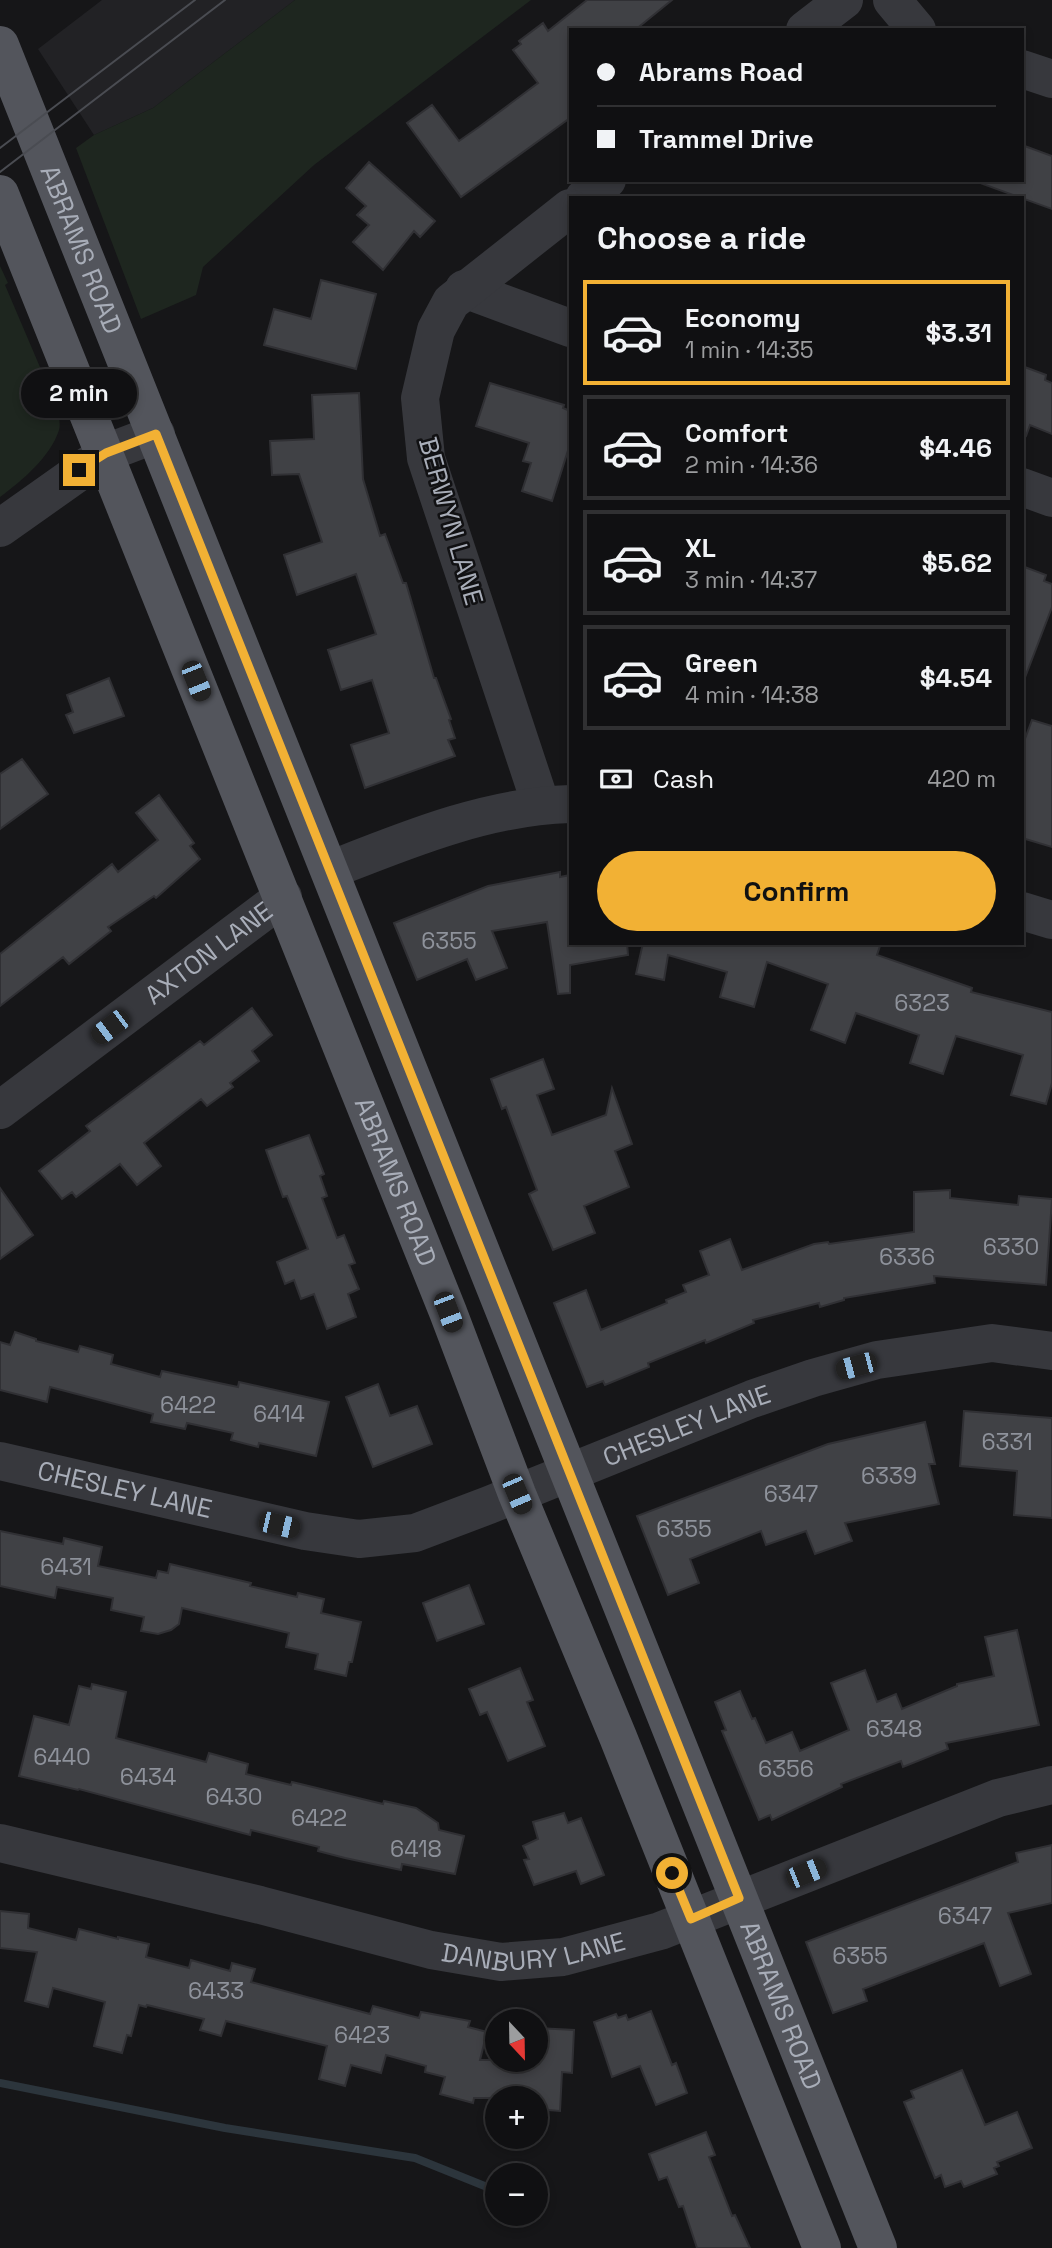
<!DOCTYPE html>
<meta charset="utf-8">
<style>
body{margin:0;font-family:"Space Grotesk",sans-serif;background:#1e1e20;color:#f1f3f6;height:100vh;display:flex;flex-direction:column;font-size:26px;white-space:nowrap}
*{box-sizing:border-box;margin:0}
p{font-size:23px;color:#9c9d9f}
.icon{flex:none;width:38px;height:38px;fill:none;stroke:currentColor;stroke-width:2;stroke-linecap:round;stroke-linejoin:round}
.map{position:relative;flex:1;overflow:hidden}
.panel{position:absolute;left:569px;top:196px;width:455px;height:749px;display:flex;flex-direction:column;background:#101012;border-radius:0px;box-shadow:0 4px 10px #0003,0 0 0 2px #303032}
.panel>*{flex:none}
.hud{position:absolute;left:569px;top:28px;width:455px;height:154px;border-radius:0px;box-shadow:0 4px 10px #0003,0 0 0 2px #303032;display:grid;align-content:center;height:154px;padding:0 28px;background:#101012}
.needle{width:46px;rotate:158deg}
.tools{position:absolute;left:485px;top:2009px;display:grid;gap:14px}
.tools a{display:grid;place-items:center;width:63px;height:63px;border-radius:50%;background:#101012;box-shadow:0 4px 10px #0003,0 0 0 2px #303032;font-size:35px}
.end{position:absolute;width:32px;height:32px;margin:-16px;border:9px solid #f2b134;background:#111;box-shadow:0 0 0 4px #111}
.from{border-radius:50%}
.bubble{position:absolute;height:49px;border-radius:24px;background:#101012;box-shadow:0 4px 10px #0003,0 0 0 2px #303032;font-size:23px;font-weight:700;line-height:49px;text-align:center}
.car{position:absolute;width:21px;height:42px;margin:-21px -10px;border-radius:9px;box-shadow:0 0 5px 2px #0007;background:linear-gradient(#222 24%,#8ab4d8 0 40%,#222 0 76%,#8ab4d8 0 86%,#222 0)}
.hud b{display:flex;align-items:center;gap:24px;height:66px;font-size:26px}
.hud b+b{border-top:2px solid #303032}
.hud i{width:18px;height:18px;background:#f1f3f6}
ul{padding:0;list-style:none}
li{display:flex;align-items:center;gap:21px;height:105px;margin:0 14px 10px;padding:0 14px;border:4px solid #303032;border-radius:0px}
li div{flex:1}
li b{display:block;font-size:26px}
li em{font-style:normal;font-weight:700}
li.current{border-color:#f2b134}
li>.icon{width:63px;height:63px;stroke-width:1.5}
h2{padding:0 28px;font-size:32px;line-height:84px}
.pay{display:flex;align-items:center;gap:18px;height:77px;padding:0 28px;font-size:26px}
.pay p{margin-inline-start:auto}
.cta{display:flex;gap:14px;margin-top:auto;padding:14px 28px}
.cta a{flex:1;height:80px;border-radius:42px;background:#f2b134;color:#111;font-size:28px;font-weight:700;line-height:80px;text-align:center}
.map>svg:first-child{display:block}
.built{fill:#222225}
.green{fill:#1e261f}
.lines{fill:none;stroke-linecap:round;stroke-linejoin:round}
.stream{stroke:#2c353c;stroke-width:8}
.building{fill:#404145;stroke:#303034;stroke-width:2}
.minor{stroke:#37383d;stroke-width:38}
.major{stroke:#53555c;stroke-width:38}
.tram{stroke:#4a4c52;stroke-width:2}
.route{stroke:#f2b134;stroke-width:9}
.labels{text-anchor:middle;stroke-width:5;stroke-linejoin:round;paint-order:stroke}
.number-label{font-size:23px;fill:#8e929b}
.street-label{font-size:26px;fill:#a8adb8;stroke:#111113}
</style>
<div class="map">
<svg width="1052" height="2248" viewBox="0 0 1052 2248">
<rect width="100%" height="100%" fill="#161618"/>
<!-- built -->
<path class="built" d="M 102,0 L 295,0 L 153,108 L 94,135 L 38,49 Z"/>
<!-- green -->
<path class="green" d="M 295,0 L 531,0 L 314,165 L 203,267 L 196,295 L 141,319 L 76,148 L 94,135 L 153,108 Z
M 0,266 L 8,283 L 5,285 L 57,407 C 58,414 61,423 59,430 C 51,456 22,481 0,497 Z"/>
<g class="lines">
<!-- stream -->
<path class="stream" d="M 0,2083 L 225,2128 L 415,2158 L 497,2191"/>
</g>
<!-- building -->
<path class="building" d="M 587,0 L 672,0 L 635,30 L 570,30 L 570,118 L 461,197 L 407,123 L 432,105 L 459,141 L 479,127 L 538,83 L 513,50 L 521,44 L 519,41 L 543,23 L 548,31 Z
M 1022,145 L 1052,156 L 1052,209 L 980,183 L 981,180 L 1022,180 Z
M 369,162 L 435,221 L 420,237 L 414,231 L 383,270 L 353,242 L 369,225 L 357,215 L 366,206 L 346,188 Z
M 321,280 L 376,294 L 356,369 L 264,345 L 274,309 L 311,319 Z
M 1022,366 L 1046,375 L 1045,380 L 1052,383 L 1052,434 L 1030,425 L 1026,436 L 1022,435 Z
M 490,383 L 564,405 L 563,408 L 570,411 L 570,444 L 552,501 L 522,491 L 531,463 L 523,461 L 529,443 L 476,426 Z
M 359,393 L 363,479 L 380,536 L 385,534 L 403,583 L 406,583 L 434,678 L 436,678 L 451,719 L 449,720 L 455,738 L 448,740 L 455,756 L 365,788 L 351,745 L 389,733 L 372,680 L 341,690 L 328,650 L 376,634 L 356,574 L 297,595 L 284,555 L 322,542 L 299,474 L 272,475 L 270,441 L 314,439 L 312,395 Z
M 1022,566 L 1046,575 L 1044,581 L 1052,584 L 1052,607 L 1024,680 L 1022,680 Z
M 109,678 L 124,716 L 74,733 L 66,715 L 73,712 L 67,695 Z
M 1032,720 L 1052,726 L 1052,847 L 1022,838 L 1022,747 Z
M 22,759 L 48,794 L 0,829 L 0,774 Z
M 159,795 L 194,843 L 190,846 L 200,859 L 156,898 L 154,896 L 108,927 L 111,931 L 69,964 L 63,957 L 0,1006 L 0,954 L 112,864 L 118,872 L 158,840 L 136,813 Z
M 560,872 L 560,877 L 570,875 L 570,943 L 627,943 L 628,955 L 570,965 L 570,993 L 558,994 L 547,922 L 492,931 L 507,968 L 476,980 L 467,959 L 417,980 L 394,923 L 488,886 Z
M 643,943 L 881,943 L 877,955 L 972,988 L 971,992 L 1052,1012 L 1052,1083 L 1046,1104 L 1011,1095 L 1023,1055 L 956,1036 L 943,1074 L 910,1063 L 919,1035 L 856,1013 L 845,1043 L 811,1030 L 828,984 L 767,962 L 754,1007 L 720,997 L 727,972 L 668,955 L 664,980 L 636,974 Z
M 252,1008 L 272,1035 L 252,1051 L 259,1061 L 230,1083 L 233,1087 L 207,1106 L 201,1099 L 144,1143 L 161,1166 L 137,1185 L 120,1164 L 76,1197 L 72,1192 L 62,1199 L 39,1171 L 90,1131 L 86,1126 L 200,1041 L 204,1045 Z
M 543,1059 L 554,1089 L 537,1095 L 552,1135 L 606,1115 L 612,1088 L 632,1144 L 615,1151 L 629,1187 L 584,1206 L 595,1233 L 553,1250 L 529,1194 L 537,1190 L 506,1107 L 502,1109 L 491,1079 Z
M 309,1135 L 324,1174 L 320,1176 L 327,1196 L 322,1198 L 337,1238 L 344,1235 L 355,1263 L 349,1265 L 359,1289 L 348,1294 L 356,1317 L 327,1329 L 314,1294 L 301,1299 L 294,1280 L 285,1284 L 277,1262 L 308,1249 L 287,1196 L 283,1197 L 266,1150 Z
M 0,1188 L 33,1235 L 0,1259 Z
M 950,1190 L 950,1198 L 1018,1205 L 1019,1196 L 1052,1199 L 1046,1285 L 934,1276 L 935,1283 L 844,1298 L 844,1300 L 820,1307 L 819,1303 L 753,1320 L 754,1323 L 706,1343 L 705,1340 L 648,1363 L 649,1367 L 605,1385 L 603,1381 L 587,1387 L 554,1303 L 586,1290 L 601,1330 L 667,1303 L 666,1300 L 686,1292 L 683,1285 L 709,1275 L 700,1251 L 730,1239 L 742,1270 L 814,1244 L 828,1242 L 829,1244 L 914,1232 L 914,1192 Z
M 15,1332 L 36,1339 L 36,1341 L 78,1352 L 80,1346 L 113,1355 L 111,1364 L 160,1377 L 162,1371 L 238,1387 L 239,1382 L 329,1402 L 316,1456 L 259,1443 L 258,1447 L 231,1440 L 233,1433 L 187,1423 L 185,1429 L 151,1422 L 153,1414 L 50,1387 L 47,1402 L 0,1390 L 0,1342 L 10,1345 Z
M 378,1384 L 390,1416 L 417,1406 L 432,1444 L 373,1467 L 346,1397 Z
M 964,1411 L 1052,1418 L 1052,1518 L 1014,1515 L 1017,1471 L 960,1466 Z
M 925,1422 L 935,1464 L 929,1464 L 939,1504 L 845,1523 L 852,1541 L 815,1554 L 806,1531 L 766,1545 L 761,1531 L 690,1559 L 699,1583 L 668,1595 L 637,1516 L 828,1444 Z
M 0,1531 L 63,1544 L 64,1538 L 102,1547 L 98,1566 L 156,1578 L 158,1571 L 168,1573 L 170,1564 L 251,1583 L 250,1586 L 297,1597 L 298,1593 L 324,1599 L 321,1613 L 361,1622 L 352,1662 L 349,1662 L 346,1676 L 315,1669 L 318,1654 L 286,1647 L 289,1633 L 182,1608 L 179,1624 L 171,1630 L 158,1634 L 141,1631 L 144,1617 L 111,1610 L 113,1598 L 57,1587 L 55,1598 L 0,1586 Z
M 469,1585 L 484,1624 L 437,1641 L 423,1603 Z
M 1017,1630 L 1039,1725 L 946,1743 L 948,1749 L 903,1767 L 901,1761 L 841,1784 L 842,1787 L 772,1820 L 770,1815 L 759,1820 L 722,1731 L 726,1730 L 715,1702 L 740,1691 L 752,1719 L 755,1718 L 766,1743 L 792,1732 L 800,1751 L 849,1730 L 831,1683 L 865,1670 L 877,1702 L 896,1694 L 902,1709 L 957,1686 L 957,1684 L 994,1676 L 985,1637 Z
M 520,1668 L 533,1700 L 527,1702 L 545,1746 L 508,1761 L 487,1712 L 480,1715 L 469,1689 Z
M 92,1684 L 126,1692 L 116,1738 L 206,1762 L 209,1753 L 248,1764 L 246,1774 L 291,1785 L 292,1782 L 383,1804 L 384,1801 L 416,1808 L 438,1823 L 439,1830 L 464,1836 L 455,1874 L 402,1864 L 401,1870 L 345,1858 L 318,1851 L 319,1847 L 251,1830 L 250,1835 L 79,1789 L 78,1790 L 19,1776 L 34,1716 L 69,1725 L 79,1686 L 91,1689 Z
M 564,1813 L 568,1823 L 581,1818 L 604,1875 L 581,1884 L 576,1871 L 534,1885 L 524,1860 L 529,1859 L 523,1846 L 538,1839 L 533,1822 Z
M 1052,1845 L 1052,1903 L 1008,1913 L 1031,1974 L 1000,1986 L 984,1943 L 863,1989 L 867,2001 L 833,2013 L 806,1942 L 1018,1862 L 1016,1853 Z
M 0,1911 L 29,1914 L 28,1928 L 76,1940 L 79,1929 L 118,1939 L 118,1937 L 149,1944 L 146,1957 L 189,1968 L 191,1960 L 230,1971 L 232,1963 L 255,1969 L 251,1982 L 370,2014 L 373,2006 L 419,2018 L 421,2012 L 470,2021 L 468,2027 L 487,2032 L 480,2060 L 536,2060 L 538,2028 L 574,2030 L 572,2073 L 562,2072 L 560,2111 L 536,2109 L 536,2098 L 474,2098 L 473,2103 L 440,2094 L 445,2077 L 425,2072 L 426,2066 L 386,2055 L 381,2073 L 351,2065 L 345,2086 L 319,2079 L 327,2046 L 226,2021 L 221,2036 L 200,2030 L 204,2019 L 147,2005 L 146,2007 L 139,2005 L 131,2036 L 127,2035 L 122,2053 L 94,2046 L 105,2002 L 53,1988 L 48,2007 L 25,2001 L 37,1952 L 0,1948 Z
M 651,2011 L 672,2065 L 676,2063 L 687,2093 L 656,2105 L 640,2066 L 612,2077 L 594,2022 L 616,2014 L 618,2018 L 626,2015 L 628,2020 Z
M 962,2070 L 985,2125 L 1017,2112 L 1032,2148 L 997,2162 L 999,2166 L 994,2168 L 997,2174 L 964,2187 L 961,2181 L 945,2187 L 941,2175 L 935,2178 L 904,2102 L 914,2098 L 911,2091 Z
M 706,2132 L 715,2155 L 709,2157 L 732,2216 L 735,2215 L 750,2248 L 697,2248 L 683,2206 L 679,2207 L 667,2177 L 659,2180 L 649,2154 Z"/>
<g class="lines">
<!-- minor -->
<g class="minor">
<path d="M 892,0 L 917,30"/>
<path d="M 805,30 L 844,0"/>
<path d="M 1022,69 L 1052,79"/>
<path d="M 584,198 L 607,180"/>
<path d="M 464,289 L 570,328"/>
<path d="M 1022,487 L 1052,498"/>
<path d="M 0,528 L 106,453 L 156,434"/>
<path d="M 541,805 L 426,458 L 420,398 L 436,330 L 451,302 L 570,208"/>
<path d="M 330,870 C 406,840 488,806 570,804"/>
<path d="M 1022,911 L 1052,920"/>
<path id="s1" d="M 0,1110 L 283,897"/>
<path id="s2" d="M 0,1461 L 305,1531 L 359,1539 L 415,1533 L 489,1505 L 752,1399 L 813,1378 L 877,1360 L 992,1343 L 1052,1351"/>
<path id="s3" d="M 0,1843 L 260,1905 L 431,1950 L 501,1962 L 563,1957 L 660,1931 L 998,1798 L 1052,1785"/>
</g>
<!-- major -->
<g class="major">
<path id="s4" d="M 0,45 L 878,2248"/>
<path id="s5" d="M 0,194 L 448,1312 L 517,1494 L 618,1737 L 822,2248"/>
</g>
<!-- tram -->
<path class="tram" d="M 0,148 L 195,0
M 0,172 L 225,0"/>
</g>
<g class="lines">
<!-- route -->
<path class="route" d="M 79,470 L 106,453 L 156,434 L 739,1898 L 691,1919 L 672,1873"/>
</g>
<g class="labels">
<!-- number labels -->
<g class="number-label">
<text x="449" y="949">6355</text>
<text x="922" y="1011">6323</text>
<text x="1011" y="1255">6330</text>
<text x="907" y="1265">6336</text>
<text x="188" y="1413">6422</text>
<text x="279" y="1422">6414</text>
<text x="1007" y="1450">6331</text>
<text x="889" y="1484">6339</text>
<text x="791" y="1502">6347</text>
<text x="684" y="1537">6355</text>
<text x="66" y="1575">6431</text>
<text x="894" y="1737">6348</text>
<text x="62" y="1765">6440</text>
<text x="786" y="1777">6356</text>
<text x="148" y="1785">6434</text>
<text x="234" y="1805">6430</text>
<text x="319" y="1826">6422</text>
<text x="416" y="1857">6418</text>
<text x="965" y="1924">6347</text>
<text x="860" y="1964">6355</text>
<text x="216" y="1999">6433</text>
<text x="362" y="2043">6423</text>
</g>
<!-- street labels -->
<g class="street-label">
<text dy="9" stroke="none"><textPath href="#s4" startOffset="220">ABRAMS ROAD</textPath></text>
<text transform="translate(451 521) rotate(74)" y="9">BERWYN LANE</text>
<text dy="9" stroke="none"><textPath href="#s1" startOffset="261">AXTON LANE</textPath></text>
<text dy="9" stroke="none"><textPath href="#s5" startOffset="1064">ABRAMS ROAD</textPath></text>
<text dy="9" stroke="none"><textPath href="#s2" startOffset="716">CHESLEY LANE</textPath></text>
<text dy="9" stroke="none"><textPath href="#s2" startOffset="128">CHESLEY LANE</textPath></text>
<text dy="9" stroke="none"><textPath href="#s3" startOffset="548">DANBURY LANE</textPath></text>
<text dy="9" stroke="none"><textPath href="#s4" startOffset="2110">ABRAMS ROAD</textPath></text>
</g>
</g>
</svg>
<div class="tools">
<a><svg class="needle" viewBox="-14 -14 28 28"><path d="M0-13l5 13h-10z" fill="#e53935"/><path d="M0 13l5-13h-10z" fill="#9c9d9f"/></svg></a>
<a>+</a>
<a>−</a>
</div>
<i class="end from" style="left:672px;top:1873px"></i>
<i class="end" style="left:79px;top:470px"></i>
<div class="bubble" style="left:21px;top:369px;width:116px">2 min</div>
<i class="car" style="left:196px;top:681px;rotate:158deg"></i>
<i class="car" style="left:110px;top:1027px;rotate:233deg"></i>
<i class="car" style="left:448px;top:1312px;rotate:159deg"></i>
<i class="car" style="left:856px;top:1366px;rotate:255deg"></i>
<i class="car" style="left:517px;top:1494px;rotate:157deg"></i>
<i class="car" style="left:279px;top:1525px;rotate:103deg"></i>
<i class="car" style="left:806px;top:1873px;rotate:68deg"></i>
<div class="hud">
<b><i class="from"></i>Abrams Road</b>
<b><i></i>Trammel Drive</b>
</div>
<section class="panel">
<h2>Choose a ride</h2>
<ul>
<li class="current"><svg class="icon" aria-label="car" viewBox="0 0 24 24"><path d="M5 17H2v-5l4-1 3-4h7l3 4 3 1v5h-3M9 17h6M6 11h13"/><circle cx="7" cy="17" r="2"/><circle cx="17" cy="17" r="2"/></svg><div><b>Economy</b><p>1 min · 14:35</p></div><em>$3.31</em></li>
<li><svg class="icon" aria-label="car" viewBox="0 0 24 24"><path d="M5 17H2v-5l4-1 3-4h7l3 4 3 1v5h-3M9 17h6M6 11h13"/><circle cx="7" cy="17" r="2"/><circle cx="17" cy="17" r="2"/></svg><div><b>Comfort</b><p>2 min · 14:36</p></div><em>$4.46</em></li>
<li><svg class="icon" aria-label="car" viewBox="0 0 24 24"><path d="M5 17H2v-5l4-1 3-4h7l3 4 3 1v5h-3M9 17h6M6 11h13"/><circle cx="7" cy="17" r="2"/><circle cx="17" cy="17" r="2"/></svg><div><b>XL</b><p>3 min · 14:37</p></div><em>$5.62</em></li>
<li><svg class="icon" aria-label="car" viewBox="0 0 24 24"><path d="M5 17H2v-5l4-1 3-4h7l3 4 3 1v5h-3M9 17h6M6 11h13"/><circle cx="7" cy="17" r="2"/><circle cx="17" cy="17" r="2"/></svg><div><b>Green</b><p>4 min · 14:38</p></div><em>$4.54</em></li>
</ul>
<div class="pay"><svg class="icon" aria-label="cash" viewBox="0 0 24 24"><path d="M3 7h18v10H3z"/><circle cx="12" cy="12" r="2"/></svg>Cash<p>420 m</p></div>
<div class="cta"><a>Confirm</a></div>
</section>
</div>
